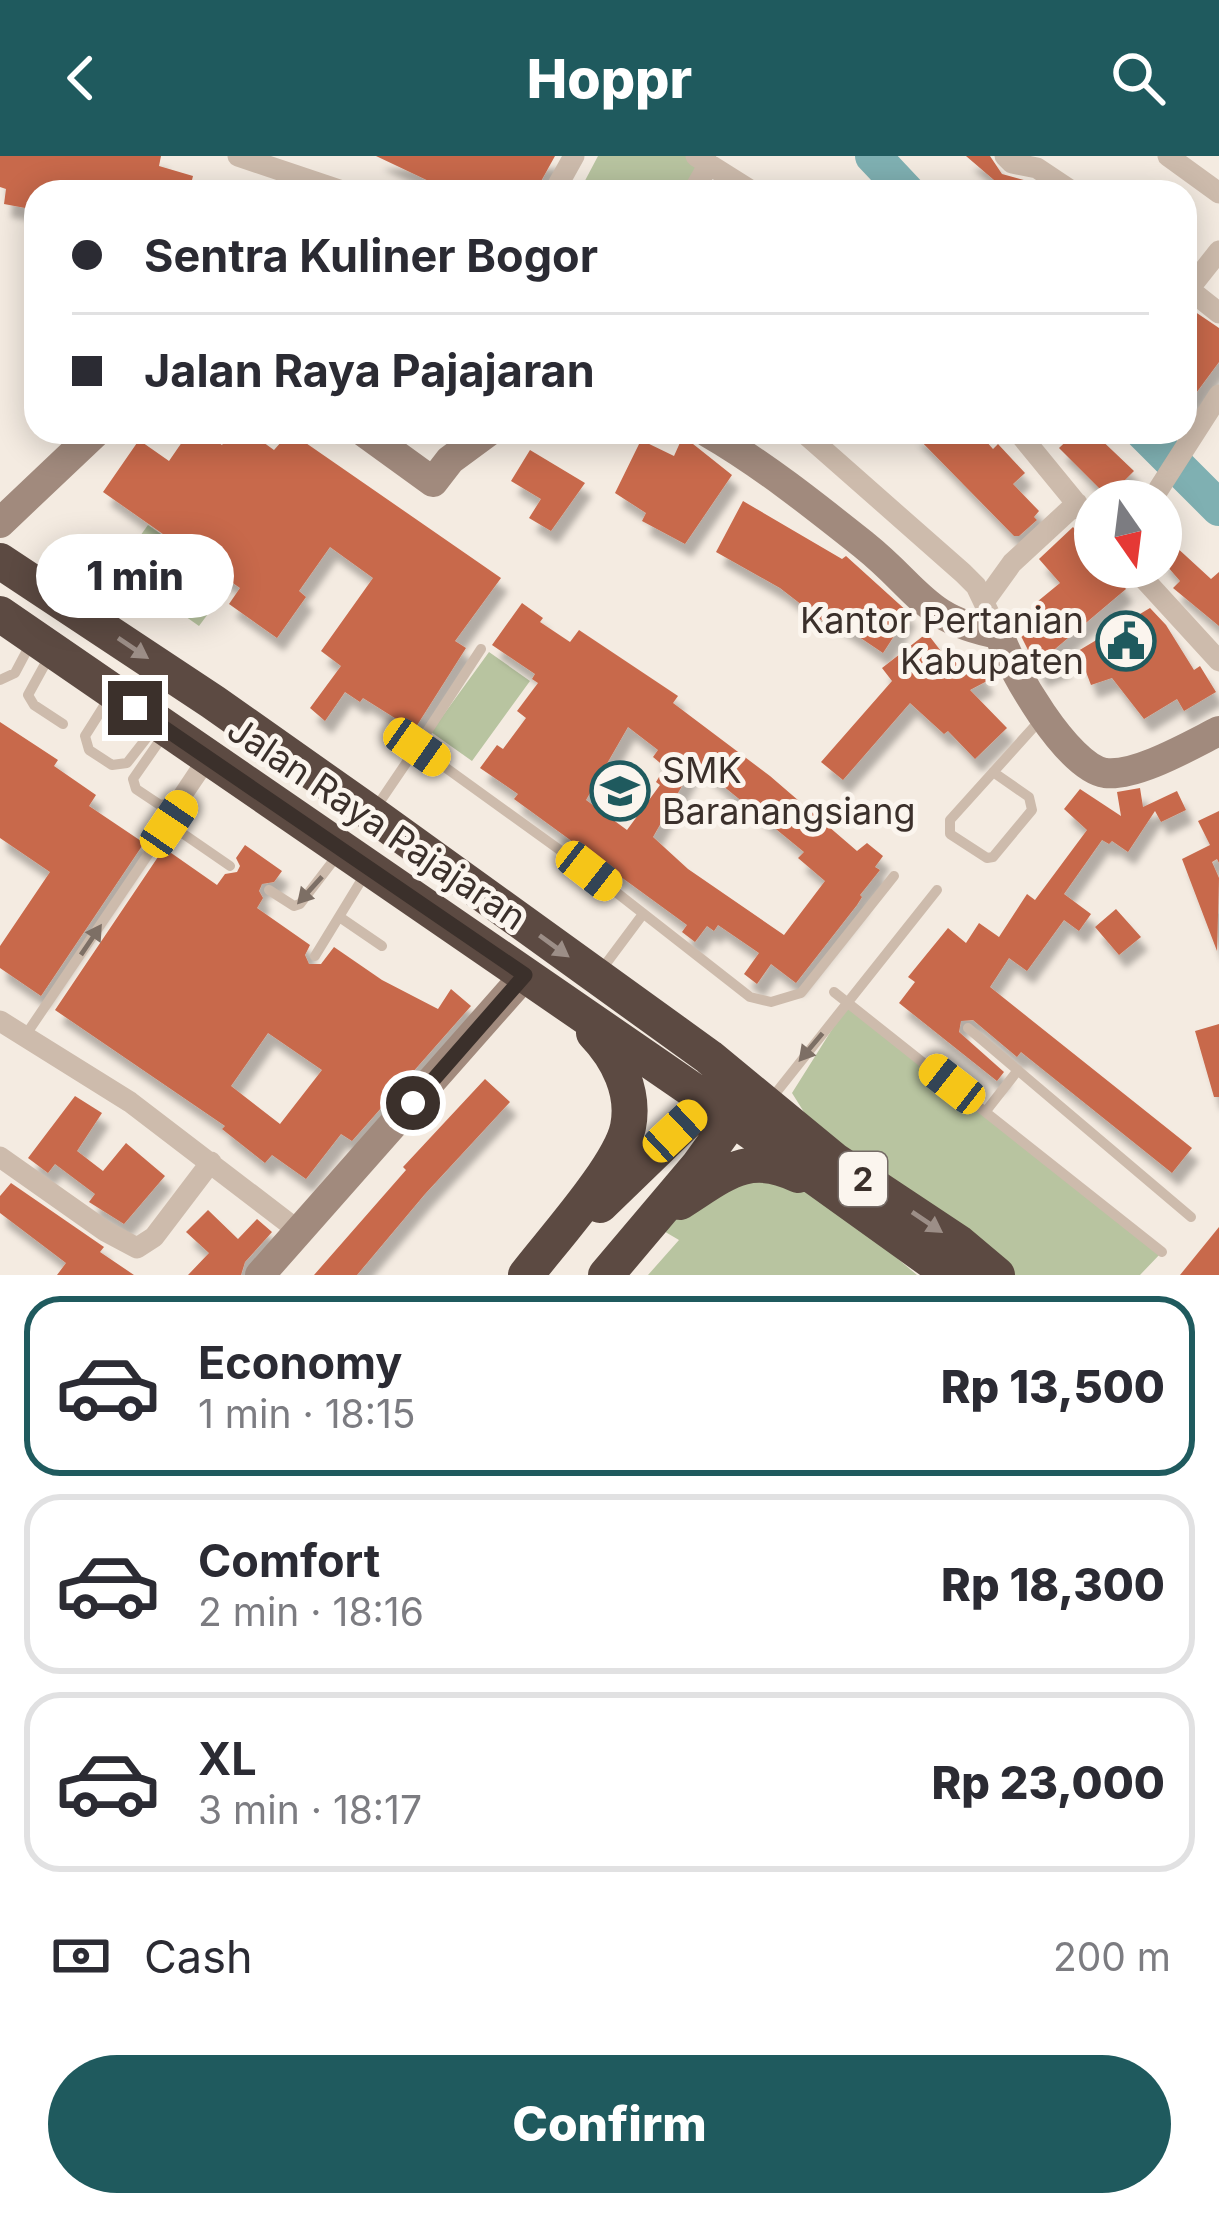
<!DOCTYPE html>
<meta charset="utf-8">
<style>
body{margin:0;font-family:Inter,sans-serif;background:#f2f2f3;color:#2b2b33;height:100vh;display:flex;flex-direction:column;font-size:45px;white-space:nowrap}
*{box-sizing:border-box;margin:0}
p{font-size:39px;color:#7c7c81}
.icon{flex:none;width:66px;height:66px;fill:none;stroke:currentColor;stroke-width:2;stroke-linecap:round;stroke-linejoin:round}
.map{position:relative;height:1119px;overflow:hidden}
.details{display:flex;flex-direction:column;background:#fff;flex:1}
.details>*{flex:none}
.banner{position:absolute;left:24px;top:24px;width:1173px;height:264px;border-radius:36px;box-shadow:0 6px 30px #0003;display:grid;align-content:center;height:264px;padding:0 48px;background:#fff}
.needle{width:78px;rotate:166deg}
.fabs{position:absolute;left:1074px;top:324px;display:grid;gap:24px}
.fabs a{display:grid;place-items:center;width:108px;height:108px;border-radius:50%;background:#fff;box-shadow:0 6px 30px #0003;font-size:60px}
.end{position:absolute;width:54px;height:54px;margin:-27px;border:15px solid #3b302b;background:#fff;box-shadow:0 0 0 6px #fff}
.from{border-radius:50%}
.bubble{position:absolute;height:84px;border-radius:42px;background:#fff;box-shadow:0 6px 30px #0003;font-size:39px;font-weight:800;line-height:84px;text-align:center}
.car{position:absolute;width:36px;height:72px;margin:-36px -18px;border-radius:15px;box-shadow:0 0 9px 3px #0007;background:linear-gradient(#f5c518 24%,#345 0 40%,#f5c518 0 76%,#345 0 86%,#f5c518 0)}
.banner b{display:flex;align-items:center;gap:42px;height:114px;font-size:45px}
.banner b+b{border-top:3px solid #e1e1e2}
.banner i{width:30px;height:30px;background:#2b2b33}
ul{padding:21px 0 0;list-style:none}
li{display:flex;align-items:center;gap:36px;height:180px;margin:0 24px 18px;padding:0 24px;border:6px solid #e1e1e2;border-radius:36px}
li div{flex:1}
li b{display:block;font-size:45px}
li em{font-style:normal;font-weight:800}
li.active{border-color:#1f5a5e}
li>.icon{width:108px;height:108px;stroke-width:1.5}
.pay{display:flex;align-items:center;gap:30px;height:132px;padding:0 48px;font-size:45px}
.pay p{margin-inline-start:auto}
.cta{display:flex;gap:24px;margin-top:auto;padding:24px 48px}
.cta a{flex:1;height:138px;border-radius:72px;background:#1f5a5e;color:#fff;font-size:48px;font-weight:800;line-height:138px;text-align:center}
header{display:flex;justify-content:space-between;align-items:center;height:156px;padding:0 48px;background:#1f5a5e;color:#fff;font-size:54px;font-weight:800}
.map>svg:first-child{display:block}
.green{fill:#b8c4a0}
.lines{fill:none;stroke-linecap:round;stroke-linejoin:round}
.river{stroke:#7fb0b2;stroke-width:36}
.building{fill:#c8694b;fill-rule:evenodd;filter:url(#shadow)}
.lane{stroke:#cdbbac;stroke-width:10}
.street{stroke:#cdbbac;stroke-width:21}
.secondary{stroke:#a18a7d;stroke-width:30}
.highway{stroke:#5c4a42;stroke-width:36}
.oneway{fill:#9c8e87}
.oneway2{fill:#7d6f65}
.route{stroke:#3b302b;stroke-width:15}
.labels{text-anchor:middle;stroke-width:10;stroke-linejoin:round;paint-order:stroke}
.shield{fill:#fbf5ee;stroke:#756b66;stroke-width:3}
.shield-label{font-size:33px;font-weight:bold;fill:#3b302b}
.poi-label{font-size:36px;fill:#3b302b;stroke:#fbf5ee;text-anchor:end}
.street-label{font-size:36px;fill:#3b302b;stroke:#fbf5ee}
</style>
<header><svg class="icon" aria-label="back" viewBox="0 0 24 24"><path d="M15 5l-7 7 7 7"/></svg>Hoppr<svg class="icon" aria-label="search" viewBox="0 0 24 24"><circle cx="10" cy="10" r="6"/><path d="M15 15l6 6"/></svg></header>
<div class="map">
<svg width="1219" height="1119" viewBox="0 0 1219 1119">
<defs>
<filter id="shadow"><feDropShadow dx="7" dy="13" stdDeviation="3" flood-color="#0004"/></filter>
</defs>
<rect width="100%" height="100%" fill="#f4ebe1"/>
<!-- green -->
<path class="green" d="M 598,0 L 687,0 L 700,7 L 684,36 L 579,36 Z
M 148,369 L 231,427 L 199,470 L 117,412 Z
M 489,496 L 530,525 L 472,605 L 431,576 Z
M 848,848 L 1162,1096 L 1140,1119 L 989,1119 L 834,1004 L 792,937 Z
M 768,1006 L 878,1086 L 917,1119 L 648,1119 L 679,1084 L 650,1067 Z"/>
<g class="lines">
<!-- river -->
<path class="river" d="M 873,0 L 907,36
M 1143,276 L 1219,352"/>
</g>
<!-- building -->
<path class="building" d="M 0,0 L 161,0 L 159,10 L 193,20 L 189,36 L 98,32 L 97,36 L 36,36 L 36,54 L 4,48 L 6,33 L 0,31 Z
M 376,0 L 555,0 L 535,36 L 452,36 Z
M 966,0 L 990,0 L 1002,18 L 1031,26 L 1045,36 L 1008,36 Z
M 1185,149 L 1219,172 L 1219,206 L 1185,252 Z
M 189,276 L 203,276 L 222,289 L 232,276 L 249,276 L 274,294 L 290,276 L 501,422 L 455,485 L 466,492 L 414,574 L 363,542 L 360,546 L 345,536 L 325,565 L 310,552 L 341,510 L 321,495 L 373,422 L 330,391 L 299,435 L 306,441 L 277,482 L 229,448 L 240,432 L 103,336 L 139,284 L 169,305 Z
M 912,276 L 978,276 L 993,293 L 998,288 L 1025,317 L 1013,328 L 1039,355 L 1034,361 L 1037,364 L 1019,380 L 1014,380 Z
M 1076,276 L 1093,276 L 1134,315 L 1108,341 L 1059,292 Z
M 683,280 L 732,319 L 685,388 L 642,365 L 646,357 L 615,337 L 641,284 L 674,300 Z
M 530,294 L 585,327 L 551,375 L 529,362 L 541,343 L 511,325 Z
M 743,345 L 842,403 L 846,400 L 909,457 L 883,497 L 828,460 L 824,466 L 780,432 L 716,396 Z
M 1073,371 L 1095,396 L 1095,411 L 1108,411 L 1126,433 L 1055,493 L 1066,508 L 1040,518 L 1021,480 L 1048,470 L 1032,450 L 1060,427 L 1039,403 Z
M 1174,389 L 1211,423 L 1219,416 L 1219,470 L 1173,432 L 1180,425 L 1161,403 Z
M 522,447 L 543,462 L 540,466 L 570,486 L 579,474 L 678,540 L 673,547 L 770,620 L 857,695 L 867,687 L 883,700 L 875,711 L 880,714 L 860,739 L 862,741 L 857,749 L 796,827 L 771,808 L 757,828 L 744,818 L 759,797 L 718,769 L 714,775 L 707,770 L 695,786 L 682,776 L 687,769 L 514,643 L 518,638 L 480,612 L 497,589 L 503,593 L 526,562 L 517,555 L 538,527 L 532,523 L 535,518 L 492,489 ZM 628,571 L 658,594 L 653,601 L 665,611 L 656,626 L 660,629 L 627,674 L 586,644 ZM 695,607 L 804,696 L 798,702 L 825,725 L 784,779 L 688,713 L 653,681 Z
M 1150,452 L 1166,469 L 1194,514 L 1200,510 L 1216,536 L 1184,555 L 1177,543 L 1144,563 L 1112,522 L 1091,529 L 1078,495 Z
M 927,477 L 947,503 L 951,500 L 964,516 L 976,508 L 987,525 L 970,534 L 1007,572 L 975,603 L 948,575 L 944,578 L 910,547 L 843,624 L 821,606 L 892,525 L 882,512 Z
M 0,566 L 58,604 L 54,610 L 96,639 L 89,650 L 144,687 L 41,840 L 0,812 L 0,790 L 50,716 L 0,682 Z
M 1140,632 L 1143,651 L 1177,635 L 1186,654 L 1161,666 L 1155,655 L 1128,696 L 1112,685 L 1109,688 L 1102,684 L 1064,738 L 1091,758 L 1079,775 L 1064,764 L 1027,815 L 1009,802 L 990,831 L 1192,992 L 1172,1017 L 1021,896 L 1017,901 L 973,864 L 961,865 L 959,876 L 1004,916 L 997,925 L 899,847 L 915,826 L 908,821 L 948,772 L 966,787 L 979,767 L 999,781 L 1027,738 L 1035,744 L 1087,674 L 1064,653 L 1080,633 L 1121,660 L 1117,636 Z
M 1219,655 L 1219,707 L 1217,703 L 1212,706 L 1219,722 L 1217,795 L 1182,703 L 1210,689 L 1198,665 Z
M 245,689 L 282,715 L 274,726 L 262,728 L 259,735 L 263,742 L 257,752 L 310,789 L 305,799 L 309,808 L 321,808 L 334,791 L 382,824 L 438,853 L 451,833 L 471,850 L 352,985 L 341,978 L 306,1023 L 272,999 L 265,1007 L 222,973 L 225,970 L 55,854 L 164,692 L 217,729 L 225,718 L 237,716 L 240,710 L 236,702 ZM 268,877 L 322,914 L 280,968 L 231,930 Z
M 1116,753 L 1141,781 L 1119,799 L 1095,771 Z
M 1219,868 L 1219,941 L 1214,941 L 1195,875 Z
M 485,923 L 510,946 L 425,1038 L 357,1119 L 314,1119 L 406,1014 L 403,1011 Z
M 75,940 L 102,957 L 77,995 L 103,1015 L 126,987 L 165,1020 L 124,1068 L 89,1046 L 95,1038 L 55,1008 L 48,1017 L 28,1002 Z
M 11,1027 L 104,1091 L 100,1096 L 134,1119 L 57,1119 L 66,1107 L 0,1057 L 0,1040 Z
M 208,1054 L 238,1083 L 257,1063 L 272,1076 L 245,1106 L 241,1119 L 188,1119 L 209,1097 L 186,1076 Z
M 1219,1071 L 1219,1119 L 1180,1119 Z"/>
<g class="lines">
<!-- lane -->
<path class="lane" d="M 481,493 L 417,591 L 589,715 L 750,841 L 771,846 L 801,837 L 894,720
M 50,499 L 28,539 L 34,549 L 63,568
M 0,524 L 15,517 L 32,485
M 109,542 L 85,580 L 89,594 L 112,609 L 127,607 L 156,570
M 165,577 L 133,623 L 136,633 L 160,649 L 172,647 L 202,602
M 993,616 L 1029,641 L 1032,654 L 993,701 L 987,702 L 950,678 L 950,664 L 1042,562
M 375,653 L 417,591
M 169,668 L 230,710
M 269,734 L 294,750 L 300,748 L 340,696
M 341,762 L 382,790
M 315,800 L 367,715
M 602,813 L 643,758
M 834,836 L 1162,1096
M 968,872 L 1191,1061
M 25,880 L 208,610
M 771,943 L 937,734
M 986,955 L 1018,914"/>
<!-- street -->
<path class="street" d="M 238,0 L 345,36
M 696,0 L 753,36
M 1005,0 L 1012,7 L 1037,12 L 1073,36
M 1168,0 L 1219,37
M 554,36 L 574,0
M 693,36 L 709,8
M 1185,130 L 1219,157
M 1189,133 L 1219,95
M 803,276 L 963,417 L 976,430 L 999,478
M 1018,276 L 1095,370
M 1151,345 L 1219,239
M 1133,411 L 1219,505
M 984,446 L 1012,407 L 1077,347
M 0,865 L 130,946 L 300,1076
M 0,1001 L 105,1075 L 137,1092 L 154,1081 L 211,1006"/>
<!-- secondary -->
<path class="secondary" d="M 364,276 L 433,326 L 450,304 L 488,276
M 707,276 C 761,307 815,350 864,389 C 919,433 924,464 999,478 C 1010,512 1067,611 1105,617 C 1136,621 1191,589 1219,575
M 0,367 L 96,276
M 260,1119 L 525,819"/>
<!-- highway -->
<path class="highway" d="M 0,405 L 213,546 L 372,658 L 709,901 L 834,1004 L 959,1087 L 997,1119
M 0,458 L 707,944 L 951,1119
M 680,1046 C 723,1019 748,994 798,1019
M 600,1049 L 724,929
M 526,1119 C 552,1085 620,1010 628,971 C 635,936 618,902 594,877
M 606,1119 L 699,1009 L 746,944"/>
</g>
<!-- one-way arrows -->
<defs><path id="oneway-solid" d="M-6-.8H1V-3.2L6.5 0L1 3.2V.8H-6Z" transform="scale(3)"/></defs>
<g class="oneway">
<use href="#oneway-solid" transform="translate(133 492) rotate(34)"/>
<use href="#oneway-solid" transform="translate(554 790) rotate(36)"/>
<use href="#oneway-solid" transform="translate(927 1066) rotate(34)"/>
</g>
<g class="oneway2">
<use href="#oneway-solid" transform="translate(310 734) rotate(132)"/>
<use href="#oneway-solid" transform="translate(91 784) rotate(-56)"/>
<use href="#oneway-solid" transform="translate(811 891) rotate(130)"/>
</g>
<g class="lines">
<!-- route -->
<path class="route" d="M 135,552 L 525,819 L 413,947"/>
</g>
<!-- icons -->
<defs>
<symbol id="civic-ring" viewBox="-11 -11 22 22"><circle r="9.5" fill="#fbf5ee" stroke="#1f5a5e" stroke-width="1.5"/><path d="M-.6-6.5H3V-4.5H.6V-3L4-1V1h2V6H-6V1h2V-1L-.6-3ZM-1.2 2.5V6h2.4V2.5Z" fill="#1f5a5e"/></symbol>
<symbol id="school-ring" viewBox="-11 -11 22 22"><circle r="9.5" fill="#fbf5ee" stroke="#1f5a5e" stroke-width="1.5"/><path d="M0-5L7-2L0 1L-7-2ZM-4 1L0 2.5L4 1V4Q0 6-4 4Z" fill="#1f5a5e"/></symbol>
</defs>
<g fill-rule="evenodd">
<use href="#civic-ring" x="1093" y="452" width="66" height="66"/>
<use href="#school-ring" x="587" y="602" width="66" height="66"/>
</g>
<g class="labels">
<!-- shield labels -->
<rect class="shield" x="839" y="996" width="48" height="54" rx="9"/>
<g class="shield-label">
<text x="863" y="1035">2</text>
</g>
<!-- poi labels -->
<g class="poi-label">
<text x="1084" y="477">Kantor Pertanian<tspan x="1084" dy="41">Kabupaten</tspan></text>
<text x="662" y="627" text-anchor="start">SMK<tspan x="662" dy="41">Baranangsiang</tspan></text>
</g>
<!-- street labels -->
<g class="street-label">
<text transform="translate(377 667) rotate(34)" y="13">Jalan Raya Pajajaran</text>
</g>
</g>
</svg>
<div class="fabs">
<a><svg class="needle" viewBox="-14 -14 28 28"><path d="M0-13l5 13h-10z" fill="#e53935"/><path d="M0 13l5-13h-10z" fill="#7c7c81"/></svg></a>
</div>
<i class="end from" style="left:413px;top:947px"></i>
<i class="end" style="left:135px;top:552px"></i>
<div class="bubble" style="left:36px;top:378px;width:198px">1 min</div>
<i class="car" style="left:417px;top:591px;rotate:125deg"></i>
<i class="car" style="left:169px;top:668px;rotate:34deg"></i>
<i class="car" style="left:589px;top:715px;rotate:128deg"></i>
<i class="car" style="left:952px;top:928px;rotate:308deg"></i>
<i class="car" style="left:675px;top:975px;rotate:47deg"></i>
<div class="banner">
<b><i class="from"></i>Sentra Kuliner Bogor</b>
<b><i></i>Jalan Raya Pajajaran</b>
</div>
</div>
<section class="details">
<ul>
<li class="active"><svg class="icon" aria-label="car" viewBox="0 0 24 24"><path d="M5 17H2v-5l4-1 3-4h7l3 4 3 1v5h-3M9 17h6M6 11h13"/><circle cx="7" cy="17" r="2"/><circle cx="17" cy="17" r="2"/></svg><div><b>Economy</b><p>1 min · 18:15</p></div><em>Rp 13,500</em></li>
<li><svg class="icon" aria-label="car" viewBox="0 0 24 24"><path d="M5 17H2v-5l4-1 3-4h7l3 4 3 1v5h-3M9 17h6M6 11h13"/><circle cx="7" cy="17" r="2"/><circle cx="17" cy="17" r="2"/></svg><div><b>Comfort</b><p>2 min · 18:16</p></div><em>Rp 18,300</em></li>
<li><svg class="icon" aria-label="car" viewBox="0 0 24 24"><path d="M5 17H2v-5l4-1 3-4h7l3 4 3 1v5h-3M9 17h6M6 11h13"/><circle cx="7" cy="17" r="2"/><circle cx="17" cy="17" r="2"/></svg><div><b>XL</b><p>3 min · 18:17</p></div><em>Rp 23,000</em></li>
</ul>
<div class="pay"><svg class="icon" aria-label="cash" viewBox="0 0 24 24"><path d="M3 7h18v10H3z"/><circle cx="12" cy="12" r="2"/></svg>Cash<p>200 m</p></div>
<div class="cta"><a>Confirm</a></div>
</section>
